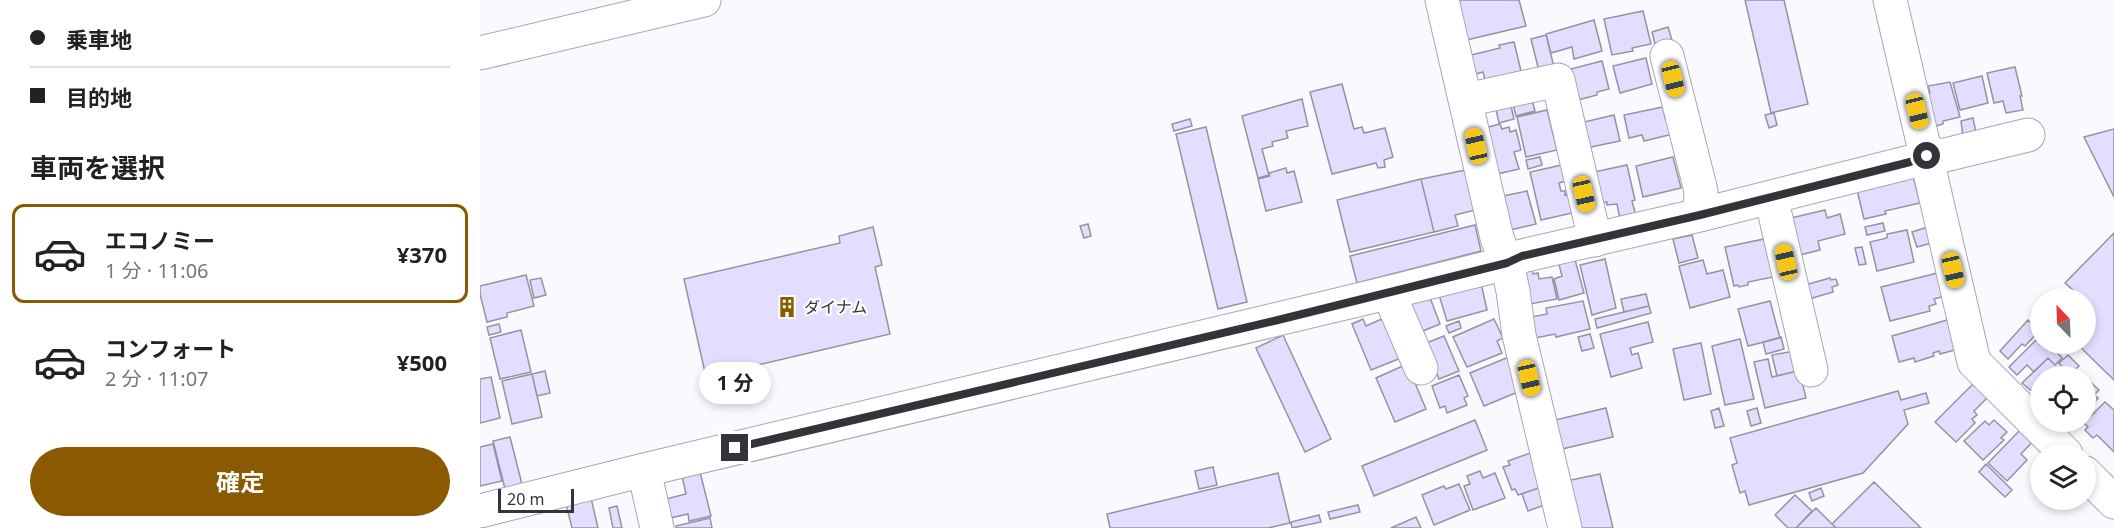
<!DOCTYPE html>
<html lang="ja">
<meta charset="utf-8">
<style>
body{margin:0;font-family:"Noto Sans","Noto Sans JP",sans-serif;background:#f2f2f2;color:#222;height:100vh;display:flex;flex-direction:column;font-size:22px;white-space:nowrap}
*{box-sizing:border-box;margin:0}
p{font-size:20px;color:#767676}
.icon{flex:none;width:33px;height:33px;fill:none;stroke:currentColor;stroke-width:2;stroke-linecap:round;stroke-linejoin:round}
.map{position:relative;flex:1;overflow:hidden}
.drawer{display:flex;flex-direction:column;background:#fff;width:480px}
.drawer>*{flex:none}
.hud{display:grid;align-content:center;height:132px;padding:0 30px;background:#fff}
.needle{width:39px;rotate:337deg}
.controls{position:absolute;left:1550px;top:288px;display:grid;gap:12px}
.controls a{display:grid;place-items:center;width:66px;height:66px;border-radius:50%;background:#fff;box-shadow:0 3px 9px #0003;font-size:30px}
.scale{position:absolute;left:18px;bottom:15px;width:76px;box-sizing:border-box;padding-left:6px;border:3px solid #343339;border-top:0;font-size:16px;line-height:21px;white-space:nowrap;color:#343339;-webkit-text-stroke:4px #fff;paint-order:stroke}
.end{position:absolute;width:27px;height:27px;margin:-14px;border:8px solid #343339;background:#fff;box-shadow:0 0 0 3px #fff}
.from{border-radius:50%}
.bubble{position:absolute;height:42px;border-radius:21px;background:#fff;box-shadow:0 3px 9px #0003;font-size:20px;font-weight:700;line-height:42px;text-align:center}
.car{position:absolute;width:18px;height:36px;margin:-18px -9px;border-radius:8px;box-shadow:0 0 4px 2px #0007;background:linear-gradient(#f5c518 24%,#345 0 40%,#f5c518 0 76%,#345 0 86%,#f5c518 0)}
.hud b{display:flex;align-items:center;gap:21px;height:57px;font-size:22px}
.hud b+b{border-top:2px solid #e0e0e0}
.hud i{width:15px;height:15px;background:#222}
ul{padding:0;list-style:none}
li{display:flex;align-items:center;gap:18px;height:99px;margin:0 12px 9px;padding:0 18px;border:3px solid transparent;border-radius:12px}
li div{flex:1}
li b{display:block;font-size:22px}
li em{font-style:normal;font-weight:700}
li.selected{border-color:#8a5900}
li>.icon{width:54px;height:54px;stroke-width:1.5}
h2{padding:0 30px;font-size:27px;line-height:72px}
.cta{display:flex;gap:12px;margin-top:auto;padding:12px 30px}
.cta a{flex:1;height:69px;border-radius:36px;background:#8a5900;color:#fff;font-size:24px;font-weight:700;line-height:69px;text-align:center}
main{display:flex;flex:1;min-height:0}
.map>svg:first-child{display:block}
.building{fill:#e3deff;stroke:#9593a1;stroke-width:1.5}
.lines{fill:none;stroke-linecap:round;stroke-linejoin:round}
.minor-casing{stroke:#a8a6b5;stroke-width:35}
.minor{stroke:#fff;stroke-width:33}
.route{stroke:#343339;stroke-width:8}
.labels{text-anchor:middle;stroke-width:4.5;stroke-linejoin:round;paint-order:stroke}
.poi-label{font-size:16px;fill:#343339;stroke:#fff;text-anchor:start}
</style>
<main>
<section class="drawer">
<div class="hud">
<b><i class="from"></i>乗車地</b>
<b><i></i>目的地</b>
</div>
<h2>車両を選択</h2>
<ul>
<li class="selected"><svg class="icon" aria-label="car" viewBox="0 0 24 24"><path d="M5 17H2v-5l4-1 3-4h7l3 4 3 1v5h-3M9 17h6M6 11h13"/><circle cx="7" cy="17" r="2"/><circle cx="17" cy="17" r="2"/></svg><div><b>エコノミー</b><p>1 分 · 11:06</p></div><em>¥370</em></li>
<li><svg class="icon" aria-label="car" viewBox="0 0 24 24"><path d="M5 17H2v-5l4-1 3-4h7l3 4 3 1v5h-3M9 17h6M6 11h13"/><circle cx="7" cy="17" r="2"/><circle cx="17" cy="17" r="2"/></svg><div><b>コンフォート</b><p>2 分 · 11:07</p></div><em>¥500</em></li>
</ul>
<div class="cta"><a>確定</a></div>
</section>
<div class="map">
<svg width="1634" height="528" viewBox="0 0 1634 528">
<rect width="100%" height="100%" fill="#faf9fd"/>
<!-- building -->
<path class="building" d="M 981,0 L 1039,0 L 1046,26 L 982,41 L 974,2 Z
M 1265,0 L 1304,0 L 1328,104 L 1291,113 Z
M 1163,11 L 1171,44 L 1152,48 L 1153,51 L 1132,55 L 1124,19 Z
M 1114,20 L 1122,51 L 1094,59 L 1092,47 L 1071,53 L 1066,34 Z
M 1188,27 L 1194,47 L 1177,52 L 1172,32 Z
M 1066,35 L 1074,67 L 1059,71 L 1051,39 Z
M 1034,42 L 1041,71 L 1005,80 L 1003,72 L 992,75 L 987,56 L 1020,48 L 1019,45 Z
M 1166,58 L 1172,84 L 1140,93 L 1133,66 Z
M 1122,61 L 1129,89 L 1117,92 L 1117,95 L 1098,100 L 1091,69 Z
M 1535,67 L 1542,96 L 1540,96 L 1543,110 L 1526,113 L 1523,101 L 1514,103 L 1507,73 Z
M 1502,76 L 1508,103 L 1480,110 L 1473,83 Z
M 1470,82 L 1480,117 L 1463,121 L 1463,124 L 1453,127 L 1443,95 L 1450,93 L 1448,86 Z
M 862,84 L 874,129 L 882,127 L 884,133 L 905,128 L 913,157 L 904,160 L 905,167 L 898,168 L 896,163 L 852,174 L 830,92 Z
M 1051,96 L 1055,111 L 1036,116 L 1032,100 Z
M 822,99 L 828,126 L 806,131 L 808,138 L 792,142 L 793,146 L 782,149 L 789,175 L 778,178 L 762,116 Z
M 1030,102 L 1034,119 L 1019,123 L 1015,105 Z
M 1183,107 L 1185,118 L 1189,117 L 1193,134 L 1164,141 L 1162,135 L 1149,138 L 1144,115 Z
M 1067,110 L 1077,150 L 1046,157 L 1037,117 Z
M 1294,113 L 1297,125 L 1289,128 L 1285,115 Z
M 1134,115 L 1140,141 L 1106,148 L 1100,123 Z
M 1493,118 L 1496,133 L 1483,136 L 1481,121 Z
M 710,119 L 712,126 L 694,131 L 692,124 Z
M 1020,124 L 1022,129 L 1029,127 L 1030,132 L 1036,130 L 1041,150 L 1034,152 L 1039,169 L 1013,175 L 1001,129 Z
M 726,127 L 767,302 L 738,309 L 696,134 Z
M 1634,129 L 1634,197 L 1604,137 Z
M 1060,157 L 1062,165 L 1048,169 L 1046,160 Z
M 1193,157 L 1201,188 L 1163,197 L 1156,166 Z
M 1082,165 L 1086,181 L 1079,183 L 1081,191 L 1085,191 L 1085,195 L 1088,194 L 1092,213 L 1061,220 L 1050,172 Z
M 1147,165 L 1155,200 L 1152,201 L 1156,216 L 1140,219 L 1137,204 L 1127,205 L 1127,202 L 1120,203 L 1114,172 Z
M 806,168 L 807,173 L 814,171 L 822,202 L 786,211 L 778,179 L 790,176 L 789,173 Z
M 986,170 L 995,210 L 975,215 L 978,226 L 954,232 L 941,179 Z
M 1433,176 L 1440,203 L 1405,211 L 1406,214 L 1384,219 L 1377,190 Z
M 941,179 L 954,232 L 870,252 L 857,200 Z
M 1047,191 L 1056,224 L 1026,231 L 1018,197 Z
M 1345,210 L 1347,218 L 1360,214 L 1365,234 L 1338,241 L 1340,250 L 1320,255 L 1311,218 Z
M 1403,223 L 1405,231 L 1387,235 L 1385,227 Z
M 608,224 L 611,236 L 604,238 L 600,226 Z
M 995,225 L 1001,251 L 877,283 L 870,256 Z
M 1454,225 L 1459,241 L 1437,247 L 1432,232 Z
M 393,227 L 402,265 L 395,267 L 410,334 L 226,377 L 204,279 L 360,243 L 359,236 Z
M 1427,230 L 1434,262 L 1397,271 L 1390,242 L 1407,238 L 1407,234 Z
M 1634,233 L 1634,380 L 1597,344 L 1605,344 L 1605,298 L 1586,298 L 1594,291 L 1585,283 Z
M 1212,235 L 1218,258 L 1199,263 L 1193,239 Z
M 1284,239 L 1293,277 L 1268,282 L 1268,285 L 1259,287 L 1258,285 L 1254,286 L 1245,247 Z
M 1382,247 L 1386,264 L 1379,265 L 1375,248 Z
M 1094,256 L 1104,293 L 1079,300 L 1074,279 L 1082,276 L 1078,261 Z
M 1125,259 L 1136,308 L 1112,315 L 1100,265 Z
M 1223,260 L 1227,274 L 1243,270 L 1250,297 L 1210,308 L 1199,266 Z
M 1051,267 L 1053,274 L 1058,273 L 1059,279 L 1072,277 L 1077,299 L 1045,305 L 1038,270 Z
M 1462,272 L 1469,295 L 1454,299 L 1456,304 L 1449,306 L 1450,311 L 1410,321 L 1401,287 Z
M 46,275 L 54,306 L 27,313 L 27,317 L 7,322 L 0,294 L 0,286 Z
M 61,278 L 66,295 L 54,298 L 50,280 Z
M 1350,278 L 1351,280 L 1356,279 L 1358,285 L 1352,287 L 1353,292 L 1329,299 L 1325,285 Z
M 1001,283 L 1007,310 L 967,321 L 959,295 Z
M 1166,294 L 1169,306 L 1144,312 L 1141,299 Z
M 949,295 L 960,324 L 938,333 L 926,304 Z
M 1103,301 L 1110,329 L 1076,337 L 1075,334 L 1050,339 L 1046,318 L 1067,314 L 1066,308 Z
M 1290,301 L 1300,338 L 1268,346 L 1258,309 Z
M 1169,306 L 1171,313 L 1117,328 L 1115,319 Z
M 904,318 L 921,358 L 891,370 L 872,324 L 883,319 L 886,326 Z
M 1474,318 L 1482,348 L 1460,354 L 1459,351 L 1453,353 L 1454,356 L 1435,362 L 1434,358 L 1419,362 L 1412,336 Z
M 1014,319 L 1023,338 L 1017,341 L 1022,353 L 987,367 L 973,337 Z
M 1548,320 L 1559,331 L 1545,346 L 1542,344 L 1528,359 L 1520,351 Z
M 979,321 L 981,328 L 969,333 L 966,326 Z
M 1168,322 L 1173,342 L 1150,348 L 1152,355 L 1158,353 L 1162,368 L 1131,377 L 1120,334 Z
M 19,324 L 21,332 L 9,335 L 7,327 Z
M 41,330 L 51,372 L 20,379 L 10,338 Z
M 1110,334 L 1114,348 L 1102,351 L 1098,337 Z
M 803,335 L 851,439 L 825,452 L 776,348 Z
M 964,336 L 979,371 L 959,379 L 944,344 Z
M 1560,336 L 1560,344 L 1570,344 L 1582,358 L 1575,365 L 1568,358 L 1554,372 L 1547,365 L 1537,375 L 1529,367 Z
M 1301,337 L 1304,349 L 1286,354 L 1283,342 Z
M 1260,339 L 1274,399 L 1245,405 L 1232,346 Z
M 1221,343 L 1231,394 L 1204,400 L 1193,349 Z
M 1314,351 L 1318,371 L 1297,376 L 1292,355 Z
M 1588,355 L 1599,366 L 1589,375 L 1579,363 Z
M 1031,356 L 1038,392 L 1004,406 L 990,373 Z
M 1568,358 L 1575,365 L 1578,362 L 1591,376 L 1560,376 L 1560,398 L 1542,383 Z
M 1288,359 L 1292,377 L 1317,371 L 1321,377 L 1326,398 L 1285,408 L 1274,362 Z
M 927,364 L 946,409 L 915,422 L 896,378 Z
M 65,371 L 70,393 L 57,396 L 52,374 Z
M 52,374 L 62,417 L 32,424 L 22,381 Z
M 979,375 L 988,396 L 984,398 L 987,405 L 967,413 L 965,406 L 960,408 L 952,386 Z
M 11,377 L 20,418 L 0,423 L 0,379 Z
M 1606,378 L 1619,390 L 1614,395 L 1618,398 L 1605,412 Z
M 1493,384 L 1507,398 L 1494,411 L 1497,415 L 1492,419 L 1495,423 L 1476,442 L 1455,422 Z
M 1418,391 L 1421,400 L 1446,393 L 1449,403 L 1424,410 L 1428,424 L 1383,473 L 1269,505 L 1265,491 L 1260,493 L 1252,465 L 1257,463 L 1250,438 Z
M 1625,402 L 1634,410 L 1634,452 L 1617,435 L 1613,438 L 1605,430 L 1608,427 L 1604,423 Z
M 1126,408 L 1133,437 L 1082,449 L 1075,420 Z
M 1239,408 L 1244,426 L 1235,428 L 1231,411 Z
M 1277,408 L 1281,423 L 1271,426 L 1267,411 Z
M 995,420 L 1007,450 L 894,496 L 882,466 Z
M 1514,420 L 1527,432 L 1521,438 L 1524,440 L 1503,460 L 1484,441 L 1505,421 L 1509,425 Z
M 1543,427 L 1555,439 L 1541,454 L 1547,460 L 1527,481 L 1508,463 Z
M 30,437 L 43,488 L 26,493 L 13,441 Z
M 13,444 L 22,481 L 0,486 L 0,447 Z
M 1056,451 L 1064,486 L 1038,495 L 1035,489 L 1032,490 L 1023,467 L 1030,465 L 1028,461 Z
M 1506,464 L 1532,490 L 1525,497 L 1499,472 Z
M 733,467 L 737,485 L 719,489 L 715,471 Z
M 1000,471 L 1003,478 L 1015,473 L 1025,498 L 993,510 L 984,486 L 990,484 L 987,476 Z
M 220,472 L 231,516 L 209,521 L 208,514 L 190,518 L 186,499 L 206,494 L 202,476 Z
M 798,473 L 810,523 L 788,528 L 630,528 L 627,514 Z
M 1120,474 L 1133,528 L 1097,528 L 1086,481 Z
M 1394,482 L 1441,528 L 1356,528 L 1352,524 Z
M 979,484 L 990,510 L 954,525 L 942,495 L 964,486 L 966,489 Z
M 1061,487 L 1067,504 L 1048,511 L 1042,494 Z
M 1341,488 L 1344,496 L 1332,501 L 1329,493 Z
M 1315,495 L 1332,511 L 1316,528 L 1308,528 L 1295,515 Z
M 111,498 L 118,528 L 92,528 L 86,504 Z
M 878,505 L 880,512 L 850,519 L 848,512 Z
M 137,506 L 142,528 L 133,528 L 129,508 Z
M 1336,508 L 1356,528 L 1316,528 Z
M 839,515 L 841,522 L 812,528 L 811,522 Z
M 936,517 L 941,528 L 911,528 Z
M 230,518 L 232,528 L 196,528 L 196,526 Z"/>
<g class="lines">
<defs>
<path id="minor" d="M 962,0 L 1017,238 L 1027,263 L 1033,291 L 1039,335 L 1085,528
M 1410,0 L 1494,362 L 1586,454
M 0,53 L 224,0
M 1187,56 L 1221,191 L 1220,215
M 986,100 L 1078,80 L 1115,240
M 1291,197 L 1331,370
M 907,293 L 913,303 L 941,368
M 164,470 L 177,528
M 1605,473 L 1634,502
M 0,511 L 164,470 L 907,293 L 1027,263 L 1042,256 L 1220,215 L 1430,162 L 1447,156 L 1465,155 L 1548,135"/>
</defs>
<!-- minor casing -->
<use href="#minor" class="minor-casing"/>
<!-- minor -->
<use href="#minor" class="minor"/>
</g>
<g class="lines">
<!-- route -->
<path class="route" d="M 255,448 L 798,320 L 1027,263 L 1042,256 L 1220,215 L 1430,162 L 1447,156"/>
</g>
<!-- icons -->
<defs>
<symbol id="building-bare" viewBox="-9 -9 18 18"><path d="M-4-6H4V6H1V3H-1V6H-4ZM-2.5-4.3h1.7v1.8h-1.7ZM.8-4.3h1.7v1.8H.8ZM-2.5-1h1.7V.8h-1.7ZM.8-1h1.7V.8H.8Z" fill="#8a5900" stroke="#fff" stroke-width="2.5" paint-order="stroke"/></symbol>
</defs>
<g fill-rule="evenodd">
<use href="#building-bare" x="292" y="292" width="30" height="30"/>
</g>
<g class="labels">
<!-- poi labels -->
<g class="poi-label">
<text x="324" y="313">ダイナム</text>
</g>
</g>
</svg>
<div class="controls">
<a><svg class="needle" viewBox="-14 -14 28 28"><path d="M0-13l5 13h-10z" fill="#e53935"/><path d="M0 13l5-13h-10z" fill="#767676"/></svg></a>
<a><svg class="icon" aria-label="locate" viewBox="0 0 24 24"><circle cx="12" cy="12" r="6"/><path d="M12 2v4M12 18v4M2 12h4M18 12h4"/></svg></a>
<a><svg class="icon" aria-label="layers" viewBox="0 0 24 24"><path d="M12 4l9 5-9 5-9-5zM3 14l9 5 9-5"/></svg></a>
</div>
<div class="scale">20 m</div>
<i class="end from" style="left:1447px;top:156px"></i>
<i class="end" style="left:255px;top:448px"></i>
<div class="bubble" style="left:219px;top:362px;width:72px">1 分</div>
<i class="car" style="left:1193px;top:79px;rotate:166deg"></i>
<i class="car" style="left:1437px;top:111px;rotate:166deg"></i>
<i class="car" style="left:996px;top:146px;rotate:347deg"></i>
<i class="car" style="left:1104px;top:194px;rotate:167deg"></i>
<i class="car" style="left:1306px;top:262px;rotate:347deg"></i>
<i class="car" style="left:1473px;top:270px;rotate:167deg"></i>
<i class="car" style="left:1049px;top:378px;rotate:167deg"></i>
</div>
</main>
